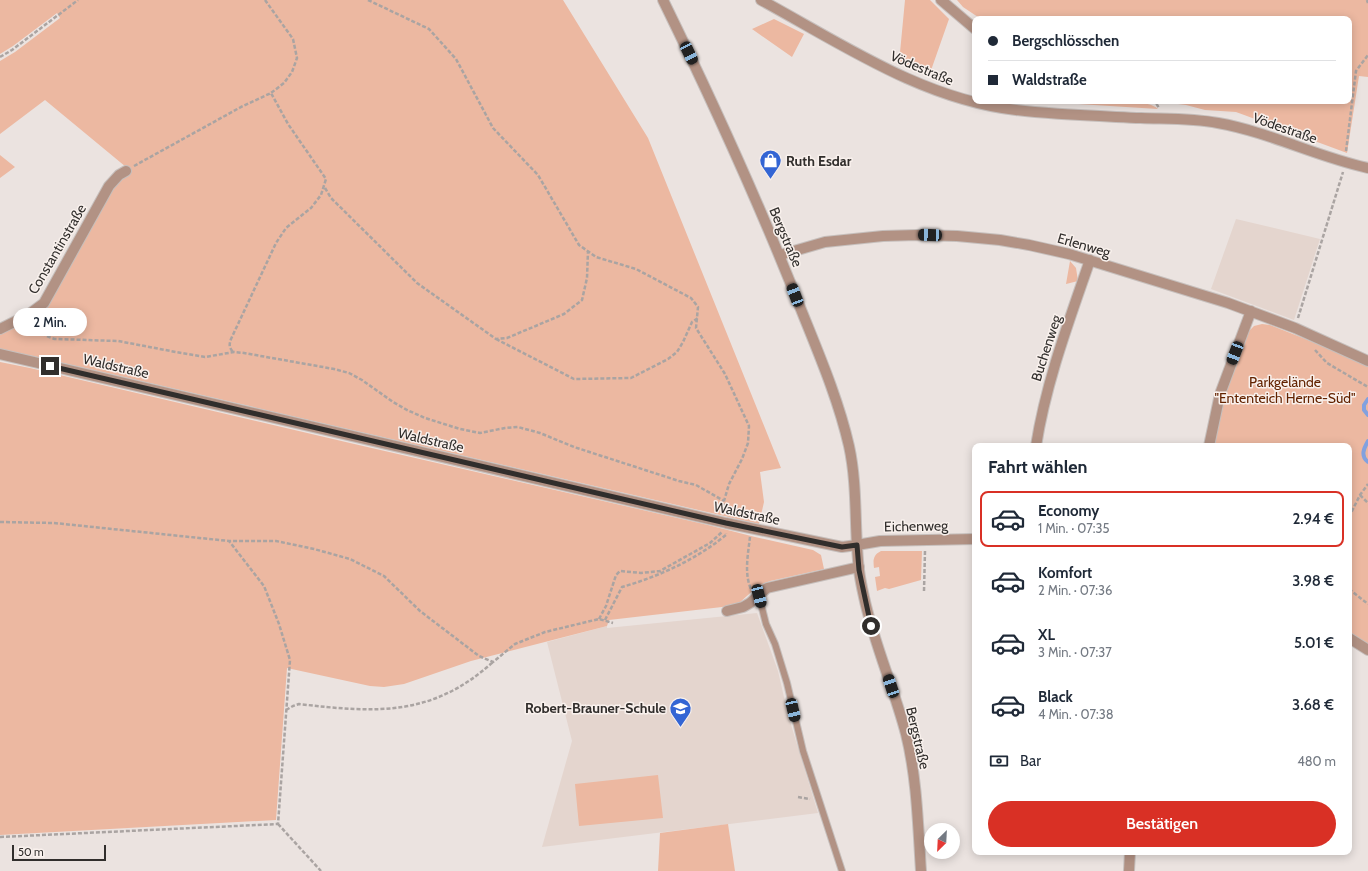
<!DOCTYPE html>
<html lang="de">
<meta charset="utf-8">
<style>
body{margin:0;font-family:Cabin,sans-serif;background:#f2f2f3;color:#1f2937;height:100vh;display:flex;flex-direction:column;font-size:15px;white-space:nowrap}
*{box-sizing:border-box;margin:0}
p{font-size:13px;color:#747a83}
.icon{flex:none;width:22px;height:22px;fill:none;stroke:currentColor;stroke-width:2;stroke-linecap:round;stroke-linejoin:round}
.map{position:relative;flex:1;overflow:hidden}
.side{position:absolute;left:972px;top:443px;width:380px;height:412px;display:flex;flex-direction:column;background:#fff;border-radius:8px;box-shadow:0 2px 10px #0003}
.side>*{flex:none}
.banner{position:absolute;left:972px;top:16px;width:380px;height:88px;border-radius:8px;box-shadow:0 2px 10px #0003;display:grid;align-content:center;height:88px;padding:0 16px;background:#fff}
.needle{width:26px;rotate:204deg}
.controls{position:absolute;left:924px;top:823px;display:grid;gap:8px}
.controls a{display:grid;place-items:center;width:36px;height:36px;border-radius:50%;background:#fff;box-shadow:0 2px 10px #0003;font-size:20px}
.scale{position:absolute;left:12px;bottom:10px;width:94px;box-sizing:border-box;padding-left:4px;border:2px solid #312e2c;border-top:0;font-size:11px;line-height:14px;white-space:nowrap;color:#312e2c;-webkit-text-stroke:3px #f9f1ed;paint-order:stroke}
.end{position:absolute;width:18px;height:18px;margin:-9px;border:5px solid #312e2c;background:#fff;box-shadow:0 0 0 2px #fff}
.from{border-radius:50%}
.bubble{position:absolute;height:28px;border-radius:14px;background:#fff;box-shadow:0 2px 10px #0003;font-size:13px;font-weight:600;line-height:28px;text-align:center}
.car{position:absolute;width:12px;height:24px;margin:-12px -6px;border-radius:5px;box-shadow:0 0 3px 1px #0007;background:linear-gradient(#222 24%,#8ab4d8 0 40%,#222 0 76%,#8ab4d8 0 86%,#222 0)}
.banner b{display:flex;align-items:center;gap:14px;height:38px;font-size:15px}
.banner b+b{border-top:1px solid #e0e1e3}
.banner i{width:10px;height:10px;background:#1f2937}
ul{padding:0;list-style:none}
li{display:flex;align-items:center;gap:12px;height:56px;margin:0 8px 6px;padding:0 8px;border:2px solid transparent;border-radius:8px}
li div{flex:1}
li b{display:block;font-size:15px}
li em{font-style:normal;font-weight:600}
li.active{border-color:#d93025}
li>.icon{width:36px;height:36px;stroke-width:1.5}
h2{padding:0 16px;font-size:18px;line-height:48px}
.pay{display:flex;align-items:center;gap:10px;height:44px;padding:0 16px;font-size:15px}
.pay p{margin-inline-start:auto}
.cta{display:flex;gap:8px;margin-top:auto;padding:8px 16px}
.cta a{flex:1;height:46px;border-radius:24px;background:#d93025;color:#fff;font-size:16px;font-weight:600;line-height:46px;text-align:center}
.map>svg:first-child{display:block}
.built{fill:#e4d5ce}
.green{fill:#ecb8a1}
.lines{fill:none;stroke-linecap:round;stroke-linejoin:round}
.stream{stroke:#82a1df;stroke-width:4}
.service-casing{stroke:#c6bfbc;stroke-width:8}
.minor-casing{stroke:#c6bfbc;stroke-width:12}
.tertiary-casing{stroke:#c6bfbc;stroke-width:12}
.path{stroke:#aaa4a2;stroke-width:2.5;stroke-dasharray:4 2;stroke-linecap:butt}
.service{stroke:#b29284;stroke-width:6}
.minor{stroke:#b29284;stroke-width:10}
.tertiary{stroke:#b29284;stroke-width:10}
.route{stroke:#312e2c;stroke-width:5}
.labels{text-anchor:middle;stroke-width:3;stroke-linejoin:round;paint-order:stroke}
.street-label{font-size:14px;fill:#312e2c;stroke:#f9f1ed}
.poi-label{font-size:14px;font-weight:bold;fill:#312e2c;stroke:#f9f1ed;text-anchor:start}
.park-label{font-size:14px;fill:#632300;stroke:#f9f1ed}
</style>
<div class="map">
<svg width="1368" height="871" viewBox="0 0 1368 871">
<rect width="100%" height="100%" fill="#ebe3e0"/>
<!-- built -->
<path class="built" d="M 1236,219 L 1320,239 L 1294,320 L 1211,289 Z
M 757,613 L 778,671 L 788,715 L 818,813 L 542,847 L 572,741 L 547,642 L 607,626 L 607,628 Z"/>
<!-- green -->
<path class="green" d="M 0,0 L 563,0 L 648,138 L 781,468 L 760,472 L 764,502 L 759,524 L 33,356 L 0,350 L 0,334 L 26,320 L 33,328 L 38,326 L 37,320 L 47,306 L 111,189 L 126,167 L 45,100 L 0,134 L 0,61 L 15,52 L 60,18 L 57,13 L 13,46 L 0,54 Z
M 905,0 L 930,0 L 949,19 L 929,76 L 899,63 Z
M 957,0 L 1368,0 L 1368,77 L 1359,76 L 1347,153 L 1236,112 L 1205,110 L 1186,105 L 1154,101 L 1349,101 L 1349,19 L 981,19 L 963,7 Z
M 774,19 L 804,34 L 792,57 L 752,29 Z
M 1030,101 L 1135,101 C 1143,103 1153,104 1158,109 Z
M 0,155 L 15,167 L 0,178 Z
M 1070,261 L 1076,268 L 1078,281 L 1066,284 Z
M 1262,324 L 1270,325 L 1303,338 L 1368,366 L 1368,644 L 1349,632 L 1349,446 L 1214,446 L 1227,389 L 1236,362 L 1248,332 L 1254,326 Z
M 0,362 L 30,368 L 350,443 L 708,525 L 755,537 L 813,550 L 821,555 L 824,569 L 770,581 L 758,586 L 738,604 L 722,607 L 609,620 L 607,626 L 471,661 L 404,684 L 384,687 L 370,686 L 287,668 L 276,820 L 0,835 Z
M 881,551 L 922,551 L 921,580 L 889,589 L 885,588 L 877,591 L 875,577 L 880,576 L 879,567 L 874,568 C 873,560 873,555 881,551 Z
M 658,775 L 663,818 L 579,826 L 575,784 Z
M 728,824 L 735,871 L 658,871 L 660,833 Z"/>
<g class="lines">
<!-- stream -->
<path class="stream" d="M 1368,399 L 1364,405 L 1364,410 L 1368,415
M 1368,441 C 1364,448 1360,456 1368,462"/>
<defs>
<path id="service" d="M 759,596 L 766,624 L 775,644 L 787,683 L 803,751 L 842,871"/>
<path id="minor" d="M 761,0 C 842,44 922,99 1016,110 C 1057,115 1099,116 1141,118 C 1166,119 1192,118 1218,123 C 1269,132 1317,157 1368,168
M 941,0 L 975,29
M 780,255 L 825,242 L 883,236 L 917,235 L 957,236 L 1000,240 L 1029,245 L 1069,254 L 1228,303 L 1295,328 L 1368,361
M 0,329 L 28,315 L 44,303 L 109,186 L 119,175 L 126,171
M 0,354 L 726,523 L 842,547 L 857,545 L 880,541 L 975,539
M 1036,446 C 1046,382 1069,321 1090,260
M 1209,446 L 1220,394 L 1251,311
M 727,611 L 743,607 L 750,603 L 767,588 L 859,567
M 1349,638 L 1368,650
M 1129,871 L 1130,852"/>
<path id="tertiary" d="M 663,0 C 712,100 759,203 800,307 C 818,352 838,398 849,446 C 858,487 854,529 859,570 C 860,579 862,588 864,597 C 874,644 894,688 906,734 C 917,778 918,826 921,871"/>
</defs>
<!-- service casing -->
<use href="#service" class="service-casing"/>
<!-- minor casing -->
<use href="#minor" class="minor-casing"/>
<!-- tertiary casing -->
<use href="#tertiary" class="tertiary-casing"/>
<!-- path -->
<path class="path" d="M 265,0 L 293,39 L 297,58 L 292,72 L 284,83 L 271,93
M 368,0 L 429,29 L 456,59 L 493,128 L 538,175 L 579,245 L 596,257 L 636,269 L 691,298 L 698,307 L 696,328 L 725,374 L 749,426 L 748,443 L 742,459 L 729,484 L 724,501 L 725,512
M 1367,0 L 1368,3
M 0,57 L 12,50 L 78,0
M 1145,101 L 1156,103 L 1159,108
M 1346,151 L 1356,71 L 1368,55
M 134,166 L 241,107 L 271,93 L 288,124 L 326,179 L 321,195 L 311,208 L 286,228 L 276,243 L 231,339 C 229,345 229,347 233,352
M 325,188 L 331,198 L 417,283 L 496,339 L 507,338 L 564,314 L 582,300 L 587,278 L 588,251
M 1298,318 L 1343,172
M 34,324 C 40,333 45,336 55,339 L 118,341 L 176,352 L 205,357 L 234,352 L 244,353 L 334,369 L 349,373 L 362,380 L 393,402 L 407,410 L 425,418 L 460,429 L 480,433 L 505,428 L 518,427 L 540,433 L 574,447 L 679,481 L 696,485 L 724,501
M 496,339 L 574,379 L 631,378 L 668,359 L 677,352 L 683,342 L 692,322 L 698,318
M 1315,350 L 1327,363 L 1368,387
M 1360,495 L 1368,503
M 1349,517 L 1360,495 L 1368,484
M 0,522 L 54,523 L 229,541 L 276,541 L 314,549 L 350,559 L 384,576 L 420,611 L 479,656 L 493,662 L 515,644 L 545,632 L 599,619 L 613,623
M 750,537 C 748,554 744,574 751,589
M 1349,589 L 1368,604
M 924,591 L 925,551
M 599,619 L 606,606 L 616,575 L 620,571 L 641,573 L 660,571 L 710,543 L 722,532
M 605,620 L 622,587 C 660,576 695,560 726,535 L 726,533
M 286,710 L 293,706 L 299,704 C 376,713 432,717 493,662
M 798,797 L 810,799
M 278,824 L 321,871
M 0,837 L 278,824 L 290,660 L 279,624 L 264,586 L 229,541"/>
<!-- service -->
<use href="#service" class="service"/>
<!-- minor -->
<use href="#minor" class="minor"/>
<!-- tertiary -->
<use href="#tertiary" class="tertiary"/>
</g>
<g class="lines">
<!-- route -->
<path class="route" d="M 50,366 L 726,523 L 842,547 L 857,545 L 859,570 L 871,626"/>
</g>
<!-- icons -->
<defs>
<symbol id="shop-pin" viewBox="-11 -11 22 30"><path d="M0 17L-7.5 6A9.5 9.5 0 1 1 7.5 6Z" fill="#3365d4" stroke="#f9f1ed"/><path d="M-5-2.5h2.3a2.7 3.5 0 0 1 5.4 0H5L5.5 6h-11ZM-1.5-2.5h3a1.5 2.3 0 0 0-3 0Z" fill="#fff"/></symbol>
<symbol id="school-pin" viewBox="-11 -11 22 30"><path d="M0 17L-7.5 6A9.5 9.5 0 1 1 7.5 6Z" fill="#3365d4" stroke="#f9f1ed"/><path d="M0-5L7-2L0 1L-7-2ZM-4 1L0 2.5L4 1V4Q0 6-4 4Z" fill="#fff"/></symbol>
</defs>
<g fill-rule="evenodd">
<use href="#shop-pin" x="758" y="148" width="25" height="34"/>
<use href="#school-pin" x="668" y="696" width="25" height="34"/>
</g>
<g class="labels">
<!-- street labels -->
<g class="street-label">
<text transform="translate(922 68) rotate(23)" y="5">Vödestraße</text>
<text transform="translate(1285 128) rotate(19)" y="5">Vödestraße</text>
<text transform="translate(786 237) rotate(67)" y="5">Bergstraße</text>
<text transform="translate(1084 245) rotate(16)" y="5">Erlenweg</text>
<text transform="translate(57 249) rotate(-60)" y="5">Constantinstraße</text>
<text transform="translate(1046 348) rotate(-72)" y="5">Buchenweg</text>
<text transform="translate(116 366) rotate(13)" y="5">Waldstraße</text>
<text transform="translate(431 440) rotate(13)" y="5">Waldstraße</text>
<text transform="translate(747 513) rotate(12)" y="5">Waldstraße</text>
<text transform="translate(916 526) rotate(-1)" y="5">Eichenweg</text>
<text transform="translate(918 738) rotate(77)" y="5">Bergstraße</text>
</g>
<!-- poi labels -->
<g class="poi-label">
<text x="786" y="166">Ruth Esdar</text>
<text x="666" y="713" text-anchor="end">Robert-Brauner-Schule</text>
</g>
<!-- park labels -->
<g class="park-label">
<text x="1285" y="387">Parkgelände<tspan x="1285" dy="16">"Ententeich Herne-Süd"</tspan></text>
</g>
</g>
</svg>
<div class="controls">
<a><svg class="needle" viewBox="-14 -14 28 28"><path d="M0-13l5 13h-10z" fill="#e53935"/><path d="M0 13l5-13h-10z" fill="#747a83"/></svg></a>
</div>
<div class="scale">50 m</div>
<i class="end from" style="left:871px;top:626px"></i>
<i class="end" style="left:50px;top:366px"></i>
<div class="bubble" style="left:13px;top:308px;width:74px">2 Min.</div>
<i class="car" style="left:689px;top:53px;rotate:154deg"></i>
<i class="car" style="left:930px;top:235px;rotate:272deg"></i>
<i class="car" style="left:795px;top:295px;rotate:339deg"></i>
<i class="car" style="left:1235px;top:353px;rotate:201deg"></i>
<i class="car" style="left:759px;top:596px;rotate:166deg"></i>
<i class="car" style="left:891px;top:686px;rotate:342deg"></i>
<i class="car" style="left:793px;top:710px;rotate:167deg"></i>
<div class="banner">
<b><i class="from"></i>Bergschlösschen</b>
<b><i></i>Waldstraße</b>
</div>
<section class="side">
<h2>Fahrt wählen</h2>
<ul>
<li class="active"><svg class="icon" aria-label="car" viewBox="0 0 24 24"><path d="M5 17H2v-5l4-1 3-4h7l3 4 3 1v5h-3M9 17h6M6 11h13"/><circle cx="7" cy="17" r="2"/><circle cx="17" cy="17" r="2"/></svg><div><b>Economy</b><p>1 Min. · 07:35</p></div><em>2.94 €</em></li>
<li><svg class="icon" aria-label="car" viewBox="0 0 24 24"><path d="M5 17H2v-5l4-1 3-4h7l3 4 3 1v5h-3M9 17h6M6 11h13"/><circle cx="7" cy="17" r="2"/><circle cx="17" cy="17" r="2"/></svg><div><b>Komfort</b><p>2 Min. · 07:36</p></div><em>3.98 €</em></li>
<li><svg class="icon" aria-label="car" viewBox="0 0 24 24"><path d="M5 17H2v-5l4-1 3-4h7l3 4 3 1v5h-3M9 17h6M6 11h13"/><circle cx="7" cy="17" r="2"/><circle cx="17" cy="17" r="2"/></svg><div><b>XL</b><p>3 Min. · 07:37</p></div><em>5.01 €</em></li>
<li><svg class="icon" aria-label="car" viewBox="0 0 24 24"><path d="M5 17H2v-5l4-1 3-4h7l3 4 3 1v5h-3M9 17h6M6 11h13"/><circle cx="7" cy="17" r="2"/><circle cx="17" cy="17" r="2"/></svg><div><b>Black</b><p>4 Min. · 07:38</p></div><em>3.68 €</em></li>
</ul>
<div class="pay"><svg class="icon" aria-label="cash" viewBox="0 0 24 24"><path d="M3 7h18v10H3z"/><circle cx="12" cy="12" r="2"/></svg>Bar<p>480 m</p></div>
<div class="cta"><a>Bestätigen</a></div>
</section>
</div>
